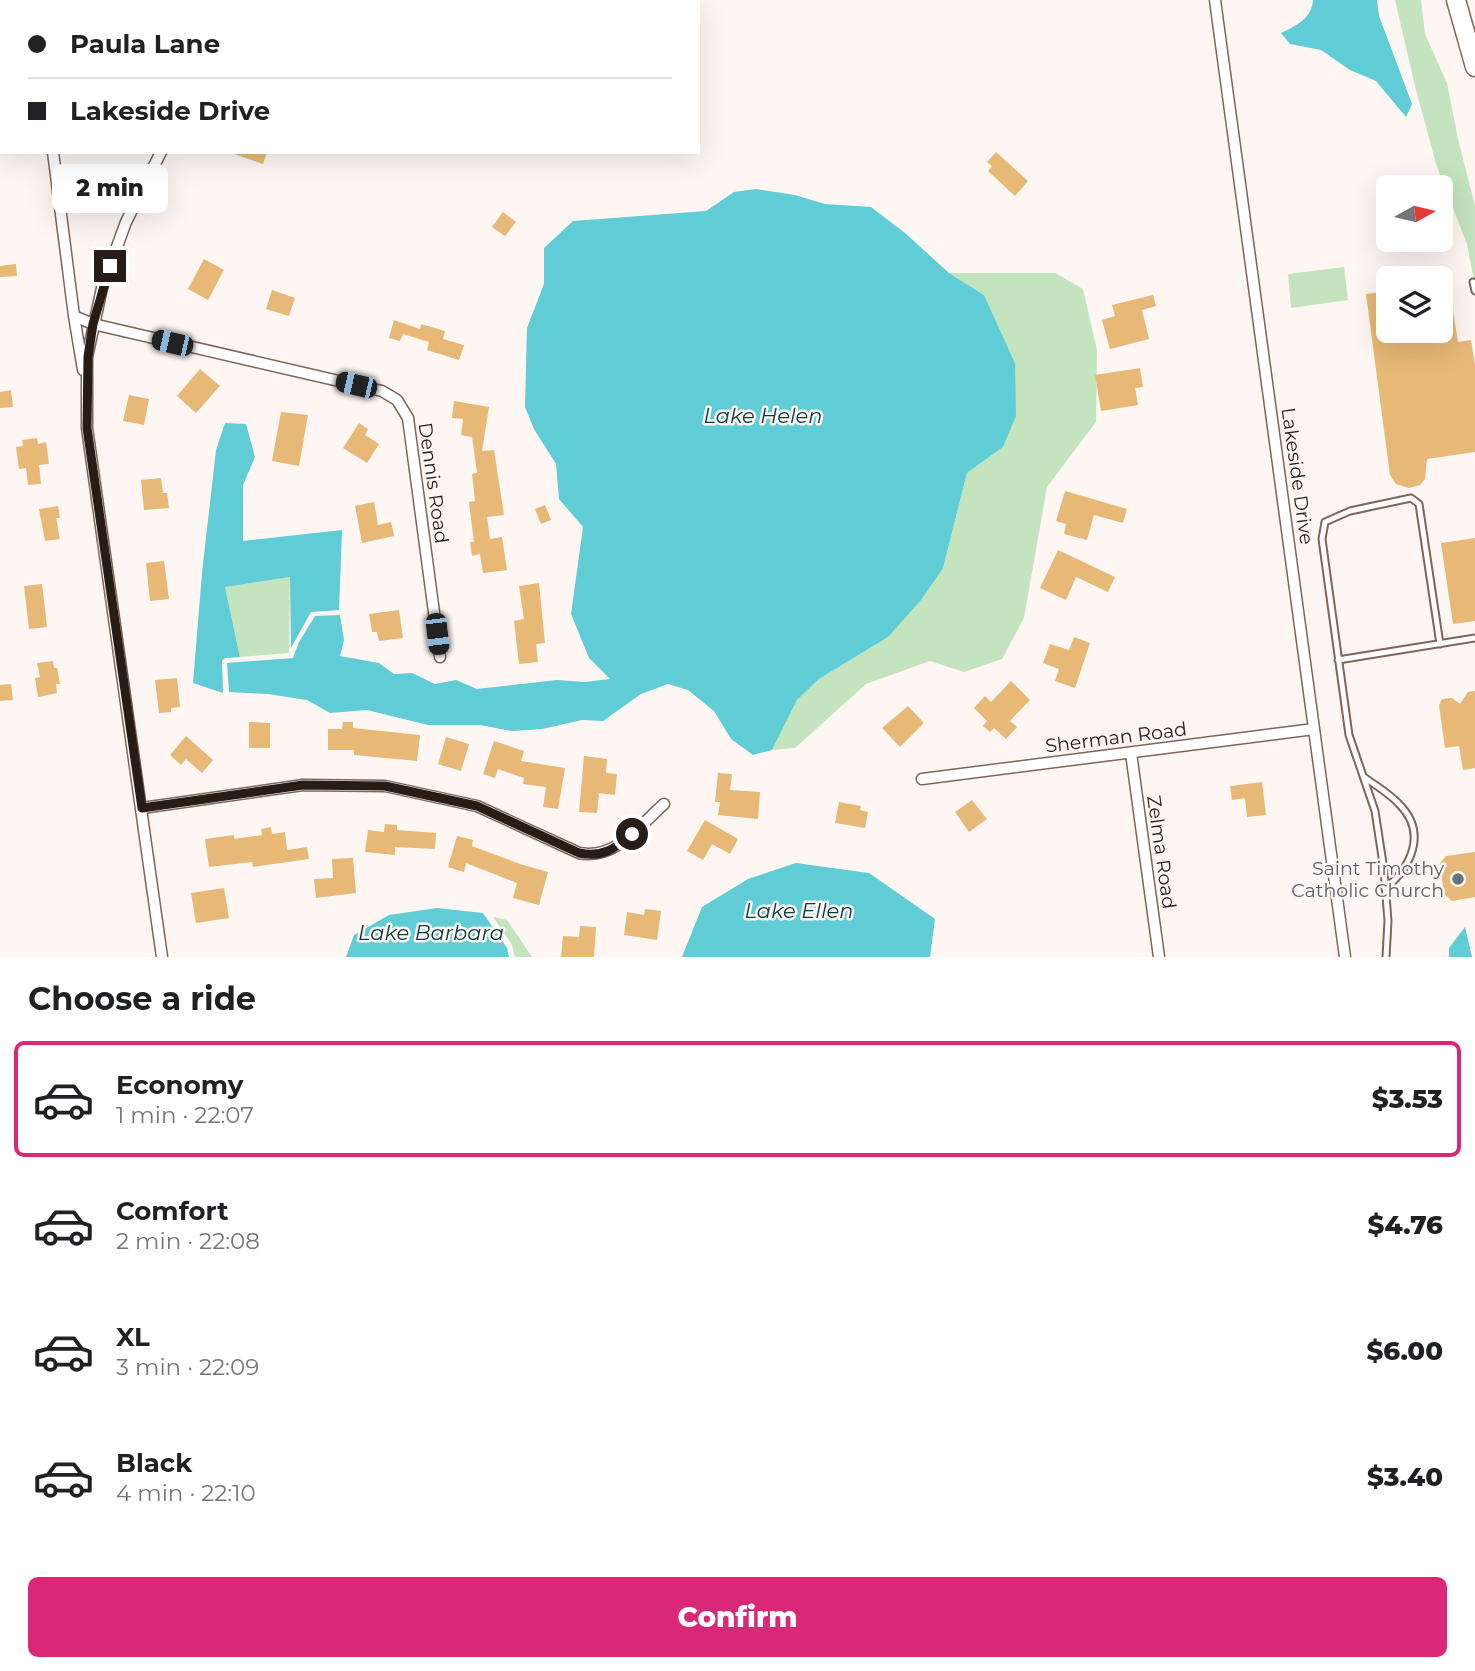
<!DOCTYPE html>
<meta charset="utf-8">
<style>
body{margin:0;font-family:Montserrat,sans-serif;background:#f2f2f2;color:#202124;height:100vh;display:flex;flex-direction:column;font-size:26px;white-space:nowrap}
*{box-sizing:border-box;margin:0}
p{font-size:23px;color:#757577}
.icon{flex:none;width:38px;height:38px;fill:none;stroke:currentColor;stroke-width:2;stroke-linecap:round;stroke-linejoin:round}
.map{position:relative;height:957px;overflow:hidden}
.panel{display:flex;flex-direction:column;background:#fff;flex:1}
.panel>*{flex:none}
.banner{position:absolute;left:0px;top:0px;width:700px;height:154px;box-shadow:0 7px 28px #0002;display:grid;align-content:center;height:154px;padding:0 28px;background:#fff}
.needle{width:46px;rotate:82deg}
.controls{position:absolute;left:1376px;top:175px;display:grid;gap:14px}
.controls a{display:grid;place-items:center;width:77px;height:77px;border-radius:10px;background:#fff;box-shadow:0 7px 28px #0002;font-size:35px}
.end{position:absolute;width:32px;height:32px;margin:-16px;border:9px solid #281c17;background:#fff;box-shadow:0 0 0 4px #fff}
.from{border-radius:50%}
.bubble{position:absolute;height:49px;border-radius:10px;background:#fff;box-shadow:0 7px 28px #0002;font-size:23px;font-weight:800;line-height:49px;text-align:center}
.car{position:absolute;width:21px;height:42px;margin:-21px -10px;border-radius:9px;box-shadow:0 0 5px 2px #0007;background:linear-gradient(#222 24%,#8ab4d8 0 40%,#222 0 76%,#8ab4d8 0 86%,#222 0)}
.banner b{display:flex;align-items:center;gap:24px;height:66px;font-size:26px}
.banner b+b{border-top:2px solid #e0e0e0}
.banner i{width:18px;height:18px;background:#202124}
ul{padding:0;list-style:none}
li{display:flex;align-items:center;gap:21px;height:116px;margin:0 14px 10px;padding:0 14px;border:4px solid transparent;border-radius:10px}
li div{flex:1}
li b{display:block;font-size:26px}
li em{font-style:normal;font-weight:800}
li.active{border-color:#db2777}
li>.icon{width:63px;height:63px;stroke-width:1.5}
h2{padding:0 28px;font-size:32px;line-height:84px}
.cta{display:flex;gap:14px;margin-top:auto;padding:14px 28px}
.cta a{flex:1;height:80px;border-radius:10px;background:#db2777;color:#fff;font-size:28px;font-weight:800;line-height:80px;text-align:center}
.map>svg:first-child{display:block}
.green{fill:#c3e4bc}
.water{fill:#60ccd5}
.building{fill:#e7b876}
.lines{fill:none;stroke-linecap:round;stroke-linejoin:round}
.lane-casing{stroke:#806457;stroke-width:9}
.street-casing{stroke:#806457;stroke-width:13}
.highway-casing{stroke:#806457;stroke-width:21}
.lane{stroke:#fff;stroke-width:5}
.street{stroke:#fff;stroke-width:10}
.highway{stroke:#fff;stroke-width:18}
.route{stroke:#281c17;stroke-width:9}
.worship-dot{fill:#6b7280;stroke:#fdf6f3;stroke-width:2.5}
.labels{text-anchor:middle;stroke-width:5;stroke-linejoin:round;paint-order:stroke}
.street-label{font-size:19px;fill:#281c17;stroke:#fdf6f3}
.worship-label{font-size:19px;fill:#5b616d;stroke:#fdf6f3;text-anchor:end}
.water-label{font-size:21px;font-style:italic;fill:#093d41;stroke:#fdf6f3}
</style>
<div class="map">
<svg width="1475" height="957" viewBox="0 0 1475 957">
<rect width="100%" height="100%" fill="#fdf6f3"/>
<!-- green -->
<path class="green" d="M 1395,0 L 1421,0 L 1425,34 L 1447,83 L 1458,139 L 1475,206 L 1475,285 L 1467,244 L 1436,164 L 1415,86 Z
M 1344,267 L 1348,300 L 1291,308 L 1288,274 Z
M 949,273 L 1055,273 L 1083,289 L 1097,350 L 1096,422 L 1047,487 L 1024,618 L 1002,659 L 964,672 L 930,661 L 866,684 L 795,748 L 772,750 L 797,700 L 819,679 L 888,637 L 943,568 L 967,473 L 1003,447 L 1015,363 L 984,295 Z
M 290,577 L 289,653 L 240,657 L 225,587 Z
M 493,917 L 507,920 L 532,957 L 515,957 L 512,945 Z"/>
<!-- water -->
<path class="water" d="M 1313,0 L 1377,0 L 1379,16 L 1412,104 L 1406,117 L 1376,81 L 1350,70 L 1321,50 L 1290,44 L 1281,33 C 1296,26 1312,18 1313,0 Z
M 756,189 L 795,195 L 825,204 L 871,207 L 905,233 L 949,273 L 984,295 L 1015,363 L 1016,416 L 1003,447 L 967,473 L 943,568 L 921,600 L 888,637 L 819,679 L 797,700 L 772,750 L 753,755 L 731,739 L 714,711 L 688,690 L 668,684 L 641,694 L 603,721 L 582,720 L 542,729 L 512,731 L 480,725 L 428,725 L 367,710 L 330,713 L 307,700 L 268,694 L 229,692 L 227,663 L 293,658 L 299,642 L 315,616 L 340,615 L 344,640 L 340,656 L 379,663 L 394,674 L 412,673 L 435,684 L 456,680 L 477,689 L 557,680 L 585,682 L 610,679 L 589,658 L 571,614 L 583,527 L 559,499 L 556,464 L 534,429 L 525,407 L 527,328 L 544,284 L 544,248 L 573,221 L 706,211 L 734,192 Z
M 225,423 L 246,424 L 255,457 L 243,485 L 243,541 L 342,530 L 339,610 L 311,612 L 291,648 L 290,577 L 225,587 L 240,657 L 225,658 L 222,661 L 223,693 L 193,683 L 202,573 L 216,450 Z
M 796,863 L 869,873 L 935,919 L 930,957 L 682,957 L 702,907 L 748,879 Z
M 437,908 L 483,913 L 507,948 L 509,957 L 346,957 L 354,935 L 389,915 Z
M 1465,927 L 1472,957 L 1449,957 L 1449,948 Z"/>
<!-- building -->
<path class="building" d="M 235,152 L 267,152 L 263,164 L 234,154 Z
M 996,152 L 1028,181 L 1015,196 L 988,171 L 992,166 L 987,162 Z
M 503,212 L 516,222 L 505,236 L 492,227 Z
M 204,259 L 224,270 L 208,300 L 188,289 Z
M 16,264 L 17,276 L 0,277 L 0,266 Z
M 1440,267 L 1446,267 L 1458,342 L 1471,340 L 1475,365 L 1475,452 L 1427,459 L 1425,479 L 1420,485 L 1409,488 L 1396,484 L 1390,475 L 1366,294 L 1388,291 L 1388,331 L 1440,331 Z
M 272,290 L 295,298 L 289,316 L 266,309 Z
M 1153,295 L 1156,306 L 1142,310 L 1149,339 L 1110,349 L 1102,320 L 1115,316 L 1112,305 Z
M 394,320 L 420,329 L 421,324 L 445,331 L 443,339 L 464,345 L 459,360 L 427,350 L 429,342 L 403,334 L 400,341 L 389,338 Z
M 1140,368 L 1143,387 L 1135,388 L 1138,405 L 1101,411 L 1095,375 Z
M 200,369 L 220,386 L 196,413 L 177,396 Z
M 11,390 L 13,407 L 0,408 L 0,392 Z
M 129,395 L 149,399 L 144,425 L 123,421 Z
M 454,401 L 489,407 L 482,451 L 494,450 L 504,515 L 487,517 L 490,539 L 502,537 L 507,570 L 483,573 L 480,554 L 472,556 L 470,542 L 474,542 L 469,502 L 475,501 L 472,474 L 477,473 L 472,437 L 461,435 L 463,419 L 452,418 Z
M 281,412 L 308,415 L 299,466 L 272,461 Z
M 359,423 L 368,429 L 365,435 L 379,444 L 367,463 L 343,448 Z
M 37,438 L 38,444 L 46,442 L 49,464 L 39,465 L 41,484 L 28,485 L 26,468 L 19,469 L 16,447 L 23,446 L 22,440 Z
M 161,478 L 163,493 L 167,493 L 169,508 L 144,510 L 141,480 Z
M 1065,491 L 1127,509 L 1123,523 L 1094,515 L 1087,540 L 1064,534 L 1066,524 L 1056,521 Z
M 374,502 L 378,525 L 391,522 L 394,536 L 362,543 L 355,506 Z
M 545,505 L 551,520 L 541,524 L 535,509 Z
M 58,506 L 60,518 L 56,518 L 60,539 L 45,541 L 39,509 Z
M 1475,538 L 1475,621 L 1453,624 L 1441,543 Z
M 1058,550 L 1115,577 L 1108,592 L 1076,577 L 1066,600 L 1040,588 Z
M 164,561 L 169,599 L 150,601 L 146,563 Z
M 539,583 L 545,643 L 536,644 L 538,662 L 519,664 L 514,621 L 524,619 L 519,586 Z
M 42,584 L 47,627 L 29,629 L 24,586 Z
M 399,610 L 403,638 L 379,641 L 377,632 L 372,632 L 369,614 Z
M 1074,637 L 1090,643 L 1075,688 L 1055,681 L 1059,669 L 1043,663 L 1050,644 L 1069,650 Z
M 53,661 L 54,668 L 57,668 L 60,684 L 56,684 L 57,693 L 38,697 L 35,678 L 40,677 L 37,663 Z
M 177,678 L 180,707 L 171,708 L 171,712 L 159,713 L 155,680 Z
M 1011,681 L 1030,700 L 1010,721 L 1017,727 L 1006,739 L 994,728 L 990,732 L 983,726 L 987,721 L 974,708 L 985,696 L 991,702 Z
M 11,684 L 13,700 L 0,701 L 0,685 Z
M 1475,691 L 1475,768 L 1463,770 L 1459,746 L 1445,748 L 1439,705 L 1442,699 L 1452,698 L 1460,704 L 1468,692 Z
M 908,706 L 924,723 L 900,747 L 882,728 Z
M 249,722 L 270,723 L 270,748 L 249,748 Z
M 343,722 L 353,722 L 353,728 L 420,735 L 417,761 L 354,755 L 354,750 L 328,750 L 328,729 L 342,729 Z
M 186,736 L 213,760 L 202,773 L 186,759 L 181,765 L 170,755 Z
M 446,737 L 469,744 L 461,771 L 438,764 Z
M 494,741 L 524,751 L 521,761 L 565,768 L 558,809 L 543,807 L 546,787 L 523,784 L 524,778 L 498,769 L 495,778 L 483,774 Z
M 584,756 L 607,759 L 606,773 L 617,774 L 615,795 L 599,793 L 597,813 L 579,812 Z
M 718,773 L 732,774 L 730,790 L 760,792 L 758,819 L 718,815 L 720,802 L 715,802 Z
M 1262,782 L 1266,815 L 1247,817 L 1245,798 L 1232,800 L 1230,786 Z
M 972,800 L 987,819 L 969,832 L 955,812 Z
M 839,802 L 861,806 L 860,810 L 868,812 L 865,828 L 835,823 Z
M 705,820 L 738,839 L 730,854 L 712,844 L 703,860 L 687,851 Z
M 385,824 L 397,825 L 397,830 L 436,833 L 435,849 L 395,847 L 395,855 L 365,852 L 368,830 L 384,832 Z
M 271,827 L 272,834 L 285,832 L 287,850 L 307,847 L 309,859 L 253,867 L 252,862 L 209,867 L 205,839 L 234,835 L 234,839 L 262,835 L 261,829 Z
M 457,836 L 473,840 L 472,846 L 520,864 L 548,872 L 539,905 L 513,898 L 517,883 L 466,863 L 464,872 L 448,867 Z
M 1475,852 L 1475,897 L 1452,901 L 1444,894 L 1440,863 L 1446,856 Z
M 353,858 L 356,893 L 316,898 L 314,879 L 333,878 L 332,859 Z
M 224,888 L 229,918 L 196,923 L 191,893 Z
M 645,909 L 661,911 L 657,940 L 624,935 L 627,912 L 644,915 Z
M 580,926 L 596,927 L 594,957 L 561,957 L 563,936 L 579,937 Z"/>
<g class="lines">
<defs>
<path id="lane" d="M 0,30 L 2,30
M 1473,282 L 1475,291
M 1338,660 L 1475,638
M 1364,777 C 1376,786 1389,793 1399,804 C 1428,833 1411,867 1385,889
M 1386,957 L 1388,921 L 1384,870 L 1375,811 L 1349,735 L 1322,539 L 1325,522 L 1350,511 L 1411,498 L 1419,504 L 1440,644"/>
<path id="street" d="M 33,0 L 34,2
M 1215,0 L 1345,957
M 416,2 L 423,0
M 53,152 L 74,316 L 83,370
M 161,152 L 126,222 L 102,288 L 87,357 L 87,428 L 162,957
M 74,316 L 93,324 L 382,391 L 397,400 L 408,418 L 440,657
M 1131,753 L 1159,957
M 922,779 L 1314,729
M 142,808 L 303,785 L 385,786 L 477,806 L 579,853 C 616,860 639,826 664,804"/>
<path id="highway" d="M 1456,0 L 1475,67"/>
</defs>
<!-- lane casing -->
<use href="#lane" class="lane-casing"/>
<!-- street casing -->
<use href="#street" class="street-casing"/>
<!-- highway casing -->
<use href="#highway" class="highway-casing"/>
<!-- lane -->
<use href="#lane" class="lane"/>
<!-- street -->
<use href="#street" class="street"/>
<!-- highway -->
<use href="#highway" class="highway"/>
</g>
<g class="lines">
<!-- route -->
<path class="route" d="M 110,266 L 93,324 L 88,357 L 87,428 L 142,808 L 303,785 L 385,786 L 477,806 L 579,853 C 602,858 615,849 632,834"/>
</g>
<!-- markers -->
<circle class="worship-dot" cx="1458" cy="879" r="7"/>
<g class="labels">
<!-- street labels -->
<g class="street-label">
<text transform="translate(1298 476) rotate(82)" y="7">Lakeside Drive</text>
<text transform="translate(434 483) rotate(82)" y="7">Dennis Road</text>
<text transform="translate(1116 737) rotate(-7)" y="7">Sherman Road</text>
<text transform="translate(1162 852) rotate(82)" y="7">Zelma Road</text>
</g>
<!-- worship labels -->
<g class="worship-label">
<text x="1444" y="875">Saint Timothy<tspan x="1444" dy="22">Catholic Church</tspan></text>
</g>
<!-- water labels -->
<g class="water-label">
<text x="763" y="423">Lake Helen</text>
<text x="799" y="918">Lake Ellen</text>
<text x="431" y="940">Lake Barbara</text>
</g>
</g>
</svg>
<div class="controls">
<a><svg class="needle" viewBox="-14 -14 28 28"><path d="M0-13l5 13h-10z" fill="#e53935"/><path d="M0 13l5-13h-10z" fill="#757577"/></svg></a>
<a><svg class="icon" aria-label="layers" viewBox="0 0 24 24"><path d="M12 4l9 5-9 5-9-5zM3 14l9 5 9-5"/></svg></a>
</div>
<i class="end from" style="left:632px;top:834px"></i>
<i class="end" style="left:110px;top:266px"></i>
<div class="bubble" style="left:52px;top:164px;width:116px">2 min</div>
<i class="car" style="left:172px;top:343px;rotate:283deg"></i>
<i class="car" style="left:356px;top:385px;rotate:283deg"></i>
<i class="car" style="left:437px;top:634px;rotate:173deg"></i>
<div class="banner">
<b><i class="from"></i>Paula Lane</b>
<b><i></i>Lakeside Drive</b>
</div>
</div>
<section class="panel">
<h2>Choose a ride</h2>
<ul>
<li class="active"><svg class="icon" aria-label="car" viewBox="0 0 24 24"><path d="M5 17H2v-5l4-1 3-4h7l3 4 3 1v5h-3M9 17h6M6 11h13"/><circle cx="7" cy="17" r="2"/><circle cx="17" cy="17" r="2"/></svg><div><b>Economy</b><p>1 min · 22:07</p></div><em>$3.53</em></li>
<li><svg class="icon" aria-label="car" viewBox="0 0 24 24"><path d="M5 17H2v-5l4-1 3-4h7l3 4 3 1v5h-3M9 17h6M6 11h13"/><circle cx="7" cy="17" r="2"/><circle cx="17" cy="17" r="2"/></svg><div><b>Comfort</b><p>2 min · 22:08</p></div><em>$4.76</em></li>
<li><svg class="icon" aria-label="car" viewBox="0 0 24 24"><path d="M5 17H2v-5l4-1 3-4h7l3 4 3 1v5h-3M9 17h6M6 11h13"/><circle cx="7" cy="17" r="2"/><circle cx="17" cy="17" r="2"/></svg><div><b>XL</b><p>3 min · 22:09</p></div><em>$6.00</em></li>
<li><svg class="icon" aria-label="car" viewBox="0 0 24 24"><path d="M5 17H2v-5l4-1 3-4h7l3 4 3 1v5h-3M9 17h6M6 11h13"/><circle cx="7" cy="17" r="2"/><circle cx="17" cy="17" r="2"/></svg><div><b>Black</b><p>4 min · 22:10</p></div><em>$3.40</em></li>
</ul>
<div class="cta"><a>Confirm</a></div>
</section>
